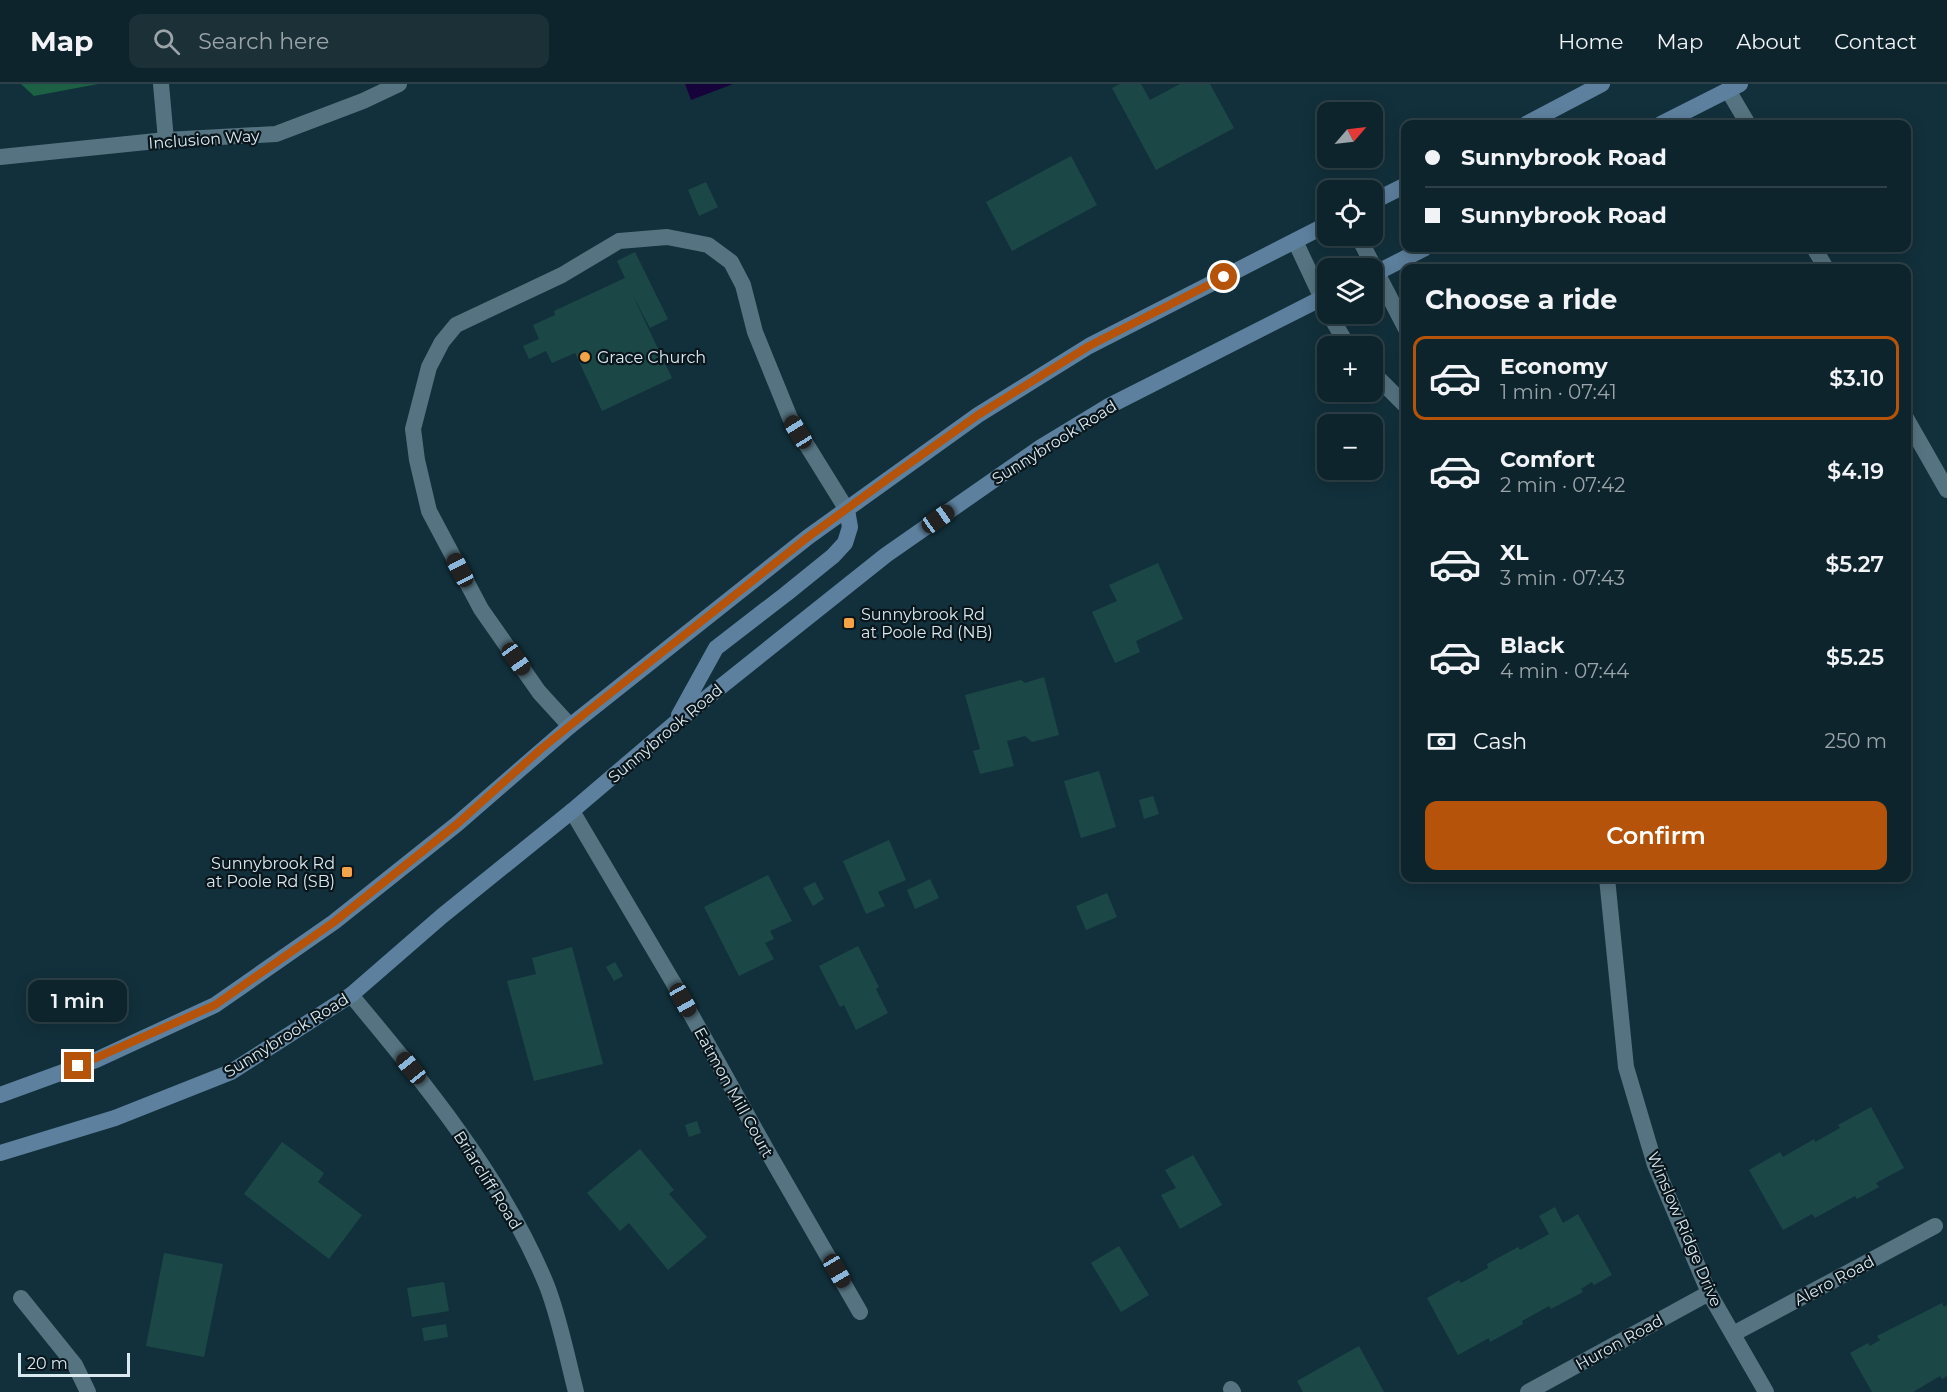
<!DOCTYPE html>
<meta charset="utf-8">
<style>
body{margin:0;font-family:Montserrat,sans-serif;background:#1c3038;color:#f1f3f6;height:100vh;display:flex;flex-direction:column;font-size:22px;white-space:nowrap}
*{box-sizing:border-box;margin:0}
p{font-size:20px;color:#9ba4a9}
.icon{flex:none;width:33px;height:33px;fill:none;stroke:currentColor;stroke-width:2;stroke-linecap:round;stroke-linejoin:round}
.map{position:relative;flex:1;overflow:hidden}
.panel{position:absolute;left:1401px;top:180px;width:510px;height:618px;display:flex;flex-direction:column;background:#0e242c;border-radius:12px;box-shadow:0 3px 15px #0003,0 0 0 2px #2e4148}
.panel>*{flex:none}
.guide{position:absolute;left:1401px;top:36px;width:510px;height:132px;border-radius:12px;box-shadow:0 3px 15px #0003,0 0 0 2px #2e4148;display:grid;align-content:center;height:132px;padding:0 24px;background:#0e242c}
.needle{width:39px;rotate:62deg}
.controls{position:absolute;left:1317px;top:18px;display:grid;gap:12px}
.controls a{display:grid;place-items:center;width:66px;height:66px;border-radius:12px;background:#0e242c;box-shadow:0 3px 15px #0003,0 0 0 2px #2e4148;font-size:30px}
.scale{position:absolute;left:18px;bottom:15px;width:112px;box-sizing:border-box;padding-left:6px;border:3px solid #d8e9f0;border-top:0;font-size:16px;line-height:21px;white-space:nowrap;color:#d8e9f0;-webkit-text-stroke:4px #0a161b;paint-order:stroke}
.end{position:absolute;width:27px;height:27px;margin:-14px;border:8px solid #b45309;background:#fff;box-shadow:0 0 0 3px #fff}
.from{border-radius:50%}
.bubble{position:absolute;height:42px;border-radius:12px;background:#0e242c;box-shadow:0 3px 15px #0003,0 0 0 2px #2e4148;font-size:20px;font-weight:600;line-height:42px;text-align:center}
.car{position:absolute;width:18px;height:36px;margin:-18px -9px;border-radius:8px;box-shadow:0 0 4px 2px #0007;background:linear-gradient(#222 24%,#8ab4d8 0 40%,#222 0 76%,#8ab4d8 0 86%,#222 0)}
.guide b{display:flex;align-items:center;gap:21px;height:57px;font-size:22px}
.guide b+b{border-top:2px solid #2e4148}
.guide i{width:15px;height:15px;background:#f1f3f6}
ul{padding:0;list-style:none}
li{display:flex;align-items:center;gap:18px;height:84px;margin:0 12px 9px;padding:0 12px;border:3px solid transparent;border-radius:12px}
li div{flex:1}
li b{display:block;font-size:22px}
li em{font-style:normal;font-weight:600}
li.on{border-color:#b45309}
li>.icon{width:54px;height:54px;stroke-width:1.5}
h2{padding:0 24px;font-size:27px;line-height:72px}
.pay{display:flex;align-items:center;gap:15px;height:66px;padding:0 24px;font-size:22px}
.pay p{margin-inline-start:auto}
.cta{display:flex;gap:12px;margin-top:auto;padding:12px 24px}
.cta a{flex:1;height:69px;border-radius:12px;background:#b45309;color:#fff;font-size:24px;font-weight:600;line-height:69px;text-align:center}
header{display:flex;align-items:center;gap:36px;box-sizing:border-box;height:84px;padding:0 30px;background:#0e242c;border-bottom:2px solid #2e4148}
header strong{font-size:28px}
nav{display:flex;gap:33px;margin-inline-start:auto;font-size:21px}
.search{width:420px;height:54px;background:#1c3038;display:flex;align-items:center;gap:15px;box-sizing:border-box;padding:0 21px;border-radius:12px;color:#9ba4a9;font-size:22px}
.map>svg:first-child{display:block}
.green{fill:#1d6144}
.water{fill:#17033b}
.building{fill:#1b4847}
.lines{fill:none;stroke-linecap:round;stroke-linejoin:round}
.service{stroke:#557380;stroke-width:16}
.minor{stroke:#557380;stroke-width:16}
.secondary{stroke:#5d809e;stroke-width:16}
.route{stroke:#b45309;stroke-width:8}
.poi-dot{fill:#f6a247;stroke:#0a161b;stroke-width:2}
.labels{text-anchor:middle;stroke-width:4.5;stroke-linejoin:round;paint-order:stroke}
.street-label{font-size:16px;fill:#d8e9f0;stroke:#0a161b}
.poi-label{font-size:16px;fill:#d8e9f0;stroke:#0a161b;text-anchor:start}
</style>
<header>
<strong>Map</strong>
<div class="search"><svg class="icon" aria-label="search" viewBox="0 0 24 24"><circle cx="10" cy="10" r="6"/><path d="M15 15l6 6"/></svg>Search here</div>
<nav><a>Home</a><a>Map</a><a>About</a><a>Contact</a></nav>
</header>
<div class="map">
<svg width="1947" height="1308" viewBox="0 0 1947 1308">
<rect width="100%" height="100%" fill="#12303b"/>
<!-- green -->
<path class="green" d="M 21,0 L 98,0 L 34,12 Z"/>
<!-- water -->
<path class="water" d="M 685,0 L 733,0 L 691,16 Z"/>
<!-- building -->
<path class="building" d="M 1120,0 L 1141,0 L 1150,16 L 1180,0 L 1210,0 L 1234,44 L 1156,86 L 1112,4 Z
M 1071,72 L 1097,121 L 1012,167 L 986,118 Z
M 706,98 L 718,123 L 699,132 L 688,106 Z
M 635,168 L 668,235 L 650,244 L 632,210 L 672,294 L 602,327 L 575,269 L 552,279 L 546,267 L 529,275 L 523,262 L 539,255 L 533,241 L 555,231 L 554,227 L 625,194 L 617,177 Z
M 1158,479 L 1183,535 L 1136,557 L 1140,568 L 1115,579 L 1092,528 L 1117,517 L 1109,501 Z
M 1044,593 L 1059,651 L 1032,658 L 1025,652 L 1007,657 L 1014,682 L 980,690 L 973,667 L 980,665 L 965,611 L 1021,596 L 1025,599 Z
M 1099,687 L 1116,743 L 1081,754 L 1064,697 Z
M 1153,712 L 1159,730 L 1144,735 L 1139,716 Z
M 889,756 L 906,796 L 878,808 L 885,822 L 866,830 L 843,777 Z
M 768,791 L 792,837 L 770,847 L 774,855 L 765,859 L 774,875 L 739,892 L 704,823 Z
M 930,795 L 939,814 L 915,825 L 907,806 Z
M 815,798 L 824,815 L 813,822 L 803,804 Z
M 1107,809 L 1117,833 L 1086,846 L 1076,822 Z
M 858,862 L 879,903 L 876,905 L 888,929 L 856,946 L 844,921 L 840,923 L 819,882 Z
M 572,863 L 603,980 L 534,997 L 507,897 L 536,890 L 532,874 Z
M 615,878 L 623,892 L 614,897 L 606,883 Z
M 1871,1023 L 1904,1084 L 1876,1099 L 1879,1103 L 1857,1115 L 1855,1112 L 1815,1134 L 1812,1130 L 1783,1146 L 1749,1086 L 1780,1068 L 1783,1073 L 1814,1055 L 1815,1058 L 1840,1044 L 1838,1041 Z
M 697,1037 L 701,1049 L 689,1053 L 685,1041 Z
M 282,1058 L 324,1089 L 318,1098 L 362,1131 L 329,1175 L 244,1110 Z
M 640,1065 L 674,1106 L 669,1110 L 707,1153 L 668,1186 L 629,1139 L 620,1147 L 587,1109 Z
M 1193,1071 L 1222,1121 L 1180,1145 L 1161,1111 L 1176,1104 L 1165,1086 Z
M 1555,1123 L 1563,1139 L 1578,1130 L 1612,1191 L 1594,1201 L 1592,1198 L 1581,1205 L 1583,1208 L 1551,1225 L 1549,1222 L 1522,1237 L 1523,1240 L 1490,1258 L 1489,1254 L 1458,1271 L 1427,1214 L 1459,1196 L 1461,1199 L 1488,1184 L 1487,1180 L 1518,1163 L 1520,1166 L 1549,1150 L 1539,1132 Z
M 1119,1162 L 1149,1211 L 1121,1228 L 1091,1179 Z
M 164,1169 L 223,1180 L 204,1273 L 146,1262 Z
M 444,1198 L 449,1227 L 412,1233 L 407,1204 Z
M 1942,1219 L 1944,1223 L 1947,1221 L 1947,1292 L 1942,1295 L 1940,1292 L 1913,1308 L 1872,1308 L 1850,1269 L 1868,1259 L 1870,1262 L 1880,1256 L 1877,1252 Z
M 446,1240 L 448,1253 L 424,1257 L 422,1244 Z
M 1359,1262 L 1384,1308 L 1303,1308 L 1297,1297 Z"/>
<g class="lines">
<!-- service -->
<path class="service" d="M 161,0 L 166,56
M 570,642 L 539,608 L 481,525 L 429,427 L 417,376 L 413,345 L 429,283 L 442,258 L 456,241 L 562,191 L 619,157 L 667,153 L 708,161 L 731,178 L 743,201 L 755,248 L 790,334 L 847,426"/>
<!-- minor -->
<path class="minor" d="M 1728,6 L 1748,40
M 0,73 L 166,56 L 276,50 L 363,17 L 399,0
M 1358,152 L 1406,245
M 1295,157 L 1328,227
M 1814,164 L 1826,184
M 1329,230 L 1348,262
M 1372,288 L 1406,322
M 1906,334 L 1947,406
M 572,727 L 673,898 L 766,1065 L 860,1228
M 1607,794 L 1626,983 L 1655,1081 L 1709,1209 L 1766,1308
M 351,911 C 425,1000 503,1094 547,1202 C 560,1236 567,1273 576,1308
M 21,1214 L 75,1281 L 88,1308
M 1733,1250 L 1935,1142
M 1231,1305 L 1233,1308
M 1528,1308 L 1709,1209"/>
<!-- secondary -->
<path class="secondary" d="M 1526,40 L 1602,0
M 1661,40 L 1740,0
M 1372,118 L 1406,101
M 1372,191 L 1425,164
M 679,631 L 716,564 L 786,510 L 833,472 L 845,459 L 850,443 L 847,426
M 0,1011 L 96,976 L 215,921 L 334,838 L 457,740 L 570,642 L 808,453 L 978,331 L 1089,262 L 1328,140
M 0,1069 L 115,1034 L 231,988 L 351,911 L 442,832 L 572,727 L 674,640 L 886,471 L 1041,363 L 1107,323 L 1328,211"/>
</g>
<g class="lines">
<!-- route -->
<path class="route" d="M 78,982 L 215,921 L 334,838 L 457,740 L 541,665 L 588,627 L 808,453 L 892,392 L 978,331 L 1089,262 L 1224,193"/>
</g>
<!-- markers -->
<g class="poi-dot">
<circle cx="585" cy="273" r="6"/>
<rect x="843" y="533" width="12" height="12" rx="3"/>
<rect x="341" y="782" width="12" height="12" rx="3"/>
</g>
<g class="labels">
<!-- street labels -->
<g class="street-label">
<text transform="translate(204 55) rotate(-4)" y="6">Inclusion Way</text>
<text transform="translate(1054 358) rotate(-32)" y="6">Sunnybrook Road</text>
<text transform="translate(665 649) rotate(-40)" y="6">Sunnybrook Road</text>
<text transform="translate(286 951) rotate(-32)" y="6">Sunnybrook Road</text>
<text transform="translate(734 1008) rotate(61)" y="6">Eatmon Mill Court</text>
<text transform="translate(488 1096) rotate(58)" y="6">Briarcliff Road</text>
<text transform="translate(1685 1145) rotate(67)" y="6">Winslow Ridge Drive</text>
<text transform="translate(1834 1196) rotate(-28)" y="6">Alero Road</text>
<text transform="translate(1619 1258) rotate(-29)" y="6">Huron Road</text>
</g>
<!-- poi labels -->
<g class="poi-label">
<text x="597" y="279">Grace Church</text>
<text x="861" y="536">Sunnybrook Rd<tspan x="861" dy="18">at Poole Rd (NB)</tspan></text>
<text x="335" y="785" text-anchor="end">Sunnybrook Rd<tspan x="335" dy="18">at Poole Rd (SB)</tspan></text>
</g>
</g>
</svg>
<div class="controls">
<a><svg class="needle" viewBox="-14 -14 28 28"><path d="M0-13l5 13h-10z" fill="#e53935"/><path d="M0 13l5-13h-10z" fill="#9ba4a9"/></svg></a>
<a><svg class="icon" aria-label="locate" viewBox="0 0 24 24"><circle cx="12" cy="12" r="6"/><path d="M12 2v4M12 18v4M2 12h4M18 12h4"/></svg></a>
<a><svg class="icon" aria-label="layers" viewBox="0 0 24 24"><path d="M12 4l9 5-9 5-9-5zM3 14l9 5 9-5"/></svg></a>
<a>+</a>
<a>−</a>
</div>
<div class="scale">20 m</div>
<i class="end from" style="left:1224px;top:193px"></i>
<i class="end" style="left:78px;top:982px"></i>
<div class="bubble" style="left:28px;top:896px;width:99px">1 min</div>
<i class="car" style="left:798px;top:348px;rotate:328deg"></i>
<i class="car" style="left:938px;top:435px;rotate:55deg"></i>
<i class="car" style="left:460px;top:486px;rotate:332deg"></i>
<i class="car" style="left:516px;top:575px;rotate:145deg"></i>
<i class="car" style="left:683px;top:916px;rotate:151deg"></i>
<i class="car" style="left:411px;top:984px;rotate:321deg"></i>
<i class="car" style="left:837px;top:1187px;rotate:150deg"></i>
<div class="guide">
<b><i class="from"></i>Sunnybrook Road</b>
<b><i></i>Sunnybrook Road</b>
</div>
<section class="panel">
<h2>Choose a ride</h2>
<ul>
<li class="on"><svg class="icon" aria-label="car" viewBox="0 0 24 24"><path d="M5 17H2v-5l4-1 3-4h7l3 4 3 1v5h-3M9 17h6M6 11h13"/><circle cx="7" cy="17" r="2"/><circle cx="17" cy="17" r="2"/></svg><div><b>Economy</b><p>1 min · 07:41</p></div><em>$3.10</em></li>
<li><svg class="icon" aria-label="car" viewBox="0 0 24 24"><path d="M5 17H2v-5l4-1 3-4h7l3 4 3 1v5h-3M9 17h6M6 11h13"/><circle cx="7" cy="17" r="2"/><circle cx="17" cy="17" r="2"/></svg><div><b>Comfort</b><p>2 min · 07:42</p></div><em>$4.19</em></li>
<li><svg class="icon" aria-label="car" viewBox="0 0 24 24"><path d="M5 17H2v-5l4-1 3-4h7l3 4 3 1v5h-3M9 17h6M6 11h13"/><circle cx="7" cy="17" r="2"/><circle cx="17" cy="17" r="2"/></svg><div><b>XL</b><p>3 min · 07:43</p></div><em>$5.27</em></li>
<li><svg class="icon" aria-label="car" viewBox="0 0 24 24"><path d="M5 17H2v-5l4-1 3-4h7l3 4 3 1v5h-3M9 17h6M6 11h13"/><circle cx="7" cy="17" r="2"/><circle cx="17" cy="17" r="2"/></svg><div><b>Black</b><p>4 min · 07:44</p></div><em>$5.25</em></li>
</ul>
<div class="pay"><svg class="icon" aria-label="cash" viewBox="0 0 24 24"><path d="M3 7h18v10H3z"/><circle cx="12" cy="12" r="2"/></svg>Cash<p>250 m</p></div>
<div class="cta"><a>Confirm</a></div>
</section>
</div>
